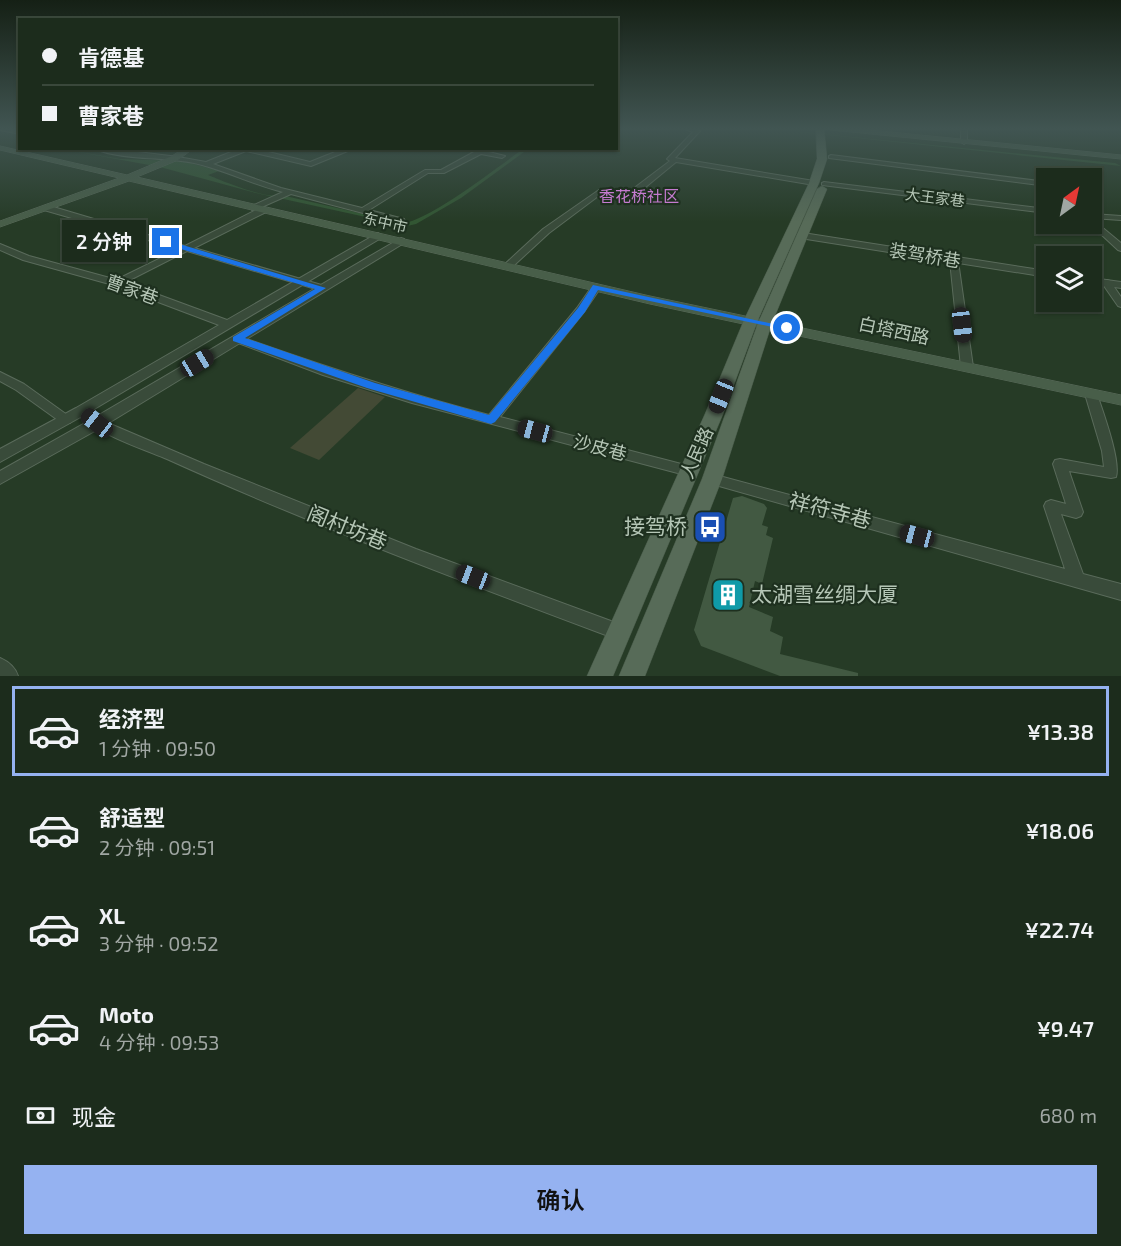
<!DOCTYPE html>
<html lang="zh">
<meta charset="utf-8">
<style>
body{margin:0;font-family:"Exo 2","Noto Sans SC",sans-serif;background:#253425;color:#f1f3f6;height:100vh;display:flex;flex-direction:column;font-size:22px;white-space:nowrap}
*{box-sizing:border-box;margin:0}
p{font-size:20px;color:#a0a7a3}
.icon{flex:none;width:33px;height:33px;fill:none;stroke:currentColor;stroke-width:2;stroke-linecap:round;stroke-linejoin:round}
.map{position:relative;height:676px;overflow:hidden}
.drawer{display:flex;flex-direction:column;background:#1c2c1c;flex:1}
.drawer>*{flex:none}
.top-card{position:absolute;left:18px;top:18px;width:600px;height:132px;border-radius:0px;box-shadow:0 2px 4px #0004,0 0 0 2px #3a483b;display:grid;align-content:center;height:132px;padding:0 24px;background:#1c2c1c}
.needle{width:39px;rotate:33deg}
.buttons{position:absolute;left:1036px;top:168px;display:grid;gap:12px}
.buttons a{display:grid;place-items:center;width:66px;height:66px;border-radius:0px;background:#1c2c1c;box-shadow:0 2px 4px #0004,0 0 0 2px #3a483b;font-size:30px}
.end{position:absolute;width:27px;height:27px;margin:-14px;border:8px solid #1a73e8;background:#fff;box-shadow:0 0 0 3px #fff}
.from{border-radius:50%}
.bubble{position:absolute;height:42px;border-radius:0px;background:#1c2c1c;box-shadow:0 2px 4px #0004,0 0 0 2px #3a483b;font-size:20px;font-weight:600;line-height:42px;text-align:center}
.car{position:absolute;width:18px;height:36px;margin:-18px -9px;border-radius:8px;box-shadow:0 0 4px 2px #0007;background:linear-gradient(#222 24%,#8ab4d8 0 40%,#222 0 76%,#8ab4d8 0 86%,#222 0)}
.top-card b{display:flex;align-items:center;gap:21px;height:57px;font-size:22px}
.top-card b+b{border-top:2px solid #3a483b}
.top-card i{width:15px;height:15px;background:#f1f3f6}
ul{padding:10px 0 0;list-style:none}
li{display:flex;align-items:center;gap:18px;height:90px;margin:0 12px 9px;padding:0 12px;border:3px solid transparent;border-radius:0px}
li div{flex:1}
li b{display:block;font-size:22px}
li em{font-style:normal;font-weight:600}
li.selected{border-color:#95b2f1}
li>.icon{width:54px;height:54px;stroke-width:1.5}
.pay{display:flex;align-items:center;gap:15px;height:66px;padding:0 24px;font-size:22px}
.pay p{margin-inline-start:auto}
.cta{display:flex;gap:12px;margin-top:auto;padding:12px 24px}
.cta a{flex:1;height:69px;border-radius:0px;background:#95b2f1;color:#111;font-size:24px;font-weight:600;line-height:69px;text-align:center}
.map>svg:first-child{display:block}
.green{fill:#434a35}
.water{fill:#325633}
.building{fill:#425942}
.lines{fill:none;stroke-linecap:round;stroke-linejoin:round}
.minor-casing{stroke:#5a6b5b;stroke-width:2}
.tertiary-casing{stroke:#5a6b5b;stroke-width:2}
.secondary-casing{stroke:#5a6b5b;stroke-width:1}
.primary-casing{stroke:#455746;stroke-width:1}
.minor{fill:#394b3a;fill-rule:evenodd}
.tertiary{fill:#394b3a;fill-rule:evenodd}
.secondary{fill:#485e49;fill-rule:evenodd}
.primary{fill:#576b58;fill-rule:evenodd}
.route{fill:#1a73e8}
.labels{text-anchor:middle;stroke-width:4.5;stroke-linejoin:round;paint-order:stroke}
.far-street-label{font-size:15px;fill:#b5c6b6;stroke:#1e301f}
.far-neighbourhood-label{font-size:16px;fill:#c57bd0;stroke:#1e301f}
.street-label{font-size:18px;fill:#b5c6b6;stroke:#1e301f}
.near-street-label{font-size:21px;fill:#b5c6b6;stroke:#1e301f}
.near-poi-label{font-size:21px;fill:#b5c6b6;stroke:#1e301f;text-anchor:end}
</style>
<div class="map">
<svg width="1121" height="676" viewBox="0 0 1121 676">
<rect width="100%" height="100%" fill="#263b26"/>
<!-- green -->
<path class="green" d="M 358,388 L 385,397 L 319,460 L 290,448 Z"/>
<!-- water -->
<path class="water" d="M 762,128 L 1115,163 L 1121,166 Z
M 62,149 L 120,159 L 183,161 L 219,171 L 208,175 C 223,181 267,200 281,195 L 403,223 C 429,221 499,166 523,149 L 528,149 L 461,198 L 416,224 L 407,226 L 256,193 L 160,167 Z"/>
<!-- building -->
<path class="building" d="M 742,496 L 764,504 L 767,508 L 762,525 L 768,527 L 766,535 L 773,538 L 762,584 L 755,581 L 749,607 L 773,617 L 770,631 L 783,637 L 780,654 L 858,673 L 858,676 L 780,676 L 701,646 L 694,630 L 733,498 Z"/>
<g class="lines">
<defs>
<path id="minor" d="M 0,128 L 20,130 L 20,134 L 0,130 Z
M 681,128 L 690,128 L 700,131 L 675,158 L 814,181 L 817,183 L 814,185 L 676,162 L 631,199 L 625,199 L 625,195 L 670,161 L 667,159 L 668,158 L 693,132 Z
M 961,128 L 967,128 L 967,142 L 964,144 L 961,142 Z
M 92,148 L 106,148 L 178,157 L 206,162 L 241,148 L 252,148 L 310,162 L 345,148 L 355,148 L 311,166 L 246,151 L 213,164 L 281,188 L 362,208 L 425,170 L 441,170 L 474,152 L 458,148 L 473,148 L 505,156 L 502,158 L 481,154 L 444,173 L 428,173 L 369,210 L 404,219 L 405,221 L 401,223 L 291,194 L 255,210 L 252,210 L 252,206 L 283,192 C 253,185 225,170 194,163 C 161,156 123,161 92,148 Z
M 831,155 L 1047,182 L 1047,186 L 829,158 L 829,156 Z
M 824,182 L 1047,209 L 1047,213 L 822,185 L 822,183 Z
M 599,190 L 605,191 L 549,233 L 511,268 L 505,268 L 505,264 L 543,229 Z
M 44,206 L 50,206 L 185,246 L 260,208 L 266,208 L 266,212 L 194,248 L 325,286 L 327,288 L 325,290 L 319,290 L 187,251 L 120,285 L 114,285 L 112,283 L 114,281 L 179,249 L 44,210 Z
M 1092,214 L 1121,216 L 1121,220 L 1092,218 Z
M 1092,219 L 1121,243 L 1121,251 L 1118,250 L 1090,224 L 1092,224 Z
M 954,258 L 958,261 L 973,367 L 967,370 L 961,367 L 950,261 Z
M 1107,280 L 1110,281 L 1121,297 L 1121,307 L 1118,306 L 1102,283 Z
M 596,284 L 601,287 L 584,312 L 500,417 L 689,466 L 694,467 L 696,471 L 694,475 L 689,476 L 412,403 L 323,375 L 233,341 L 232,339 L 233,337 L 241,337 C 323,366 404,393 489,415 L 577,308 L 593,285 Z
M 0,372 L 24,384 L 70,417 L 72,420 L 70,423 L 62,423 L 16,390 L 0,381 Z
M 1091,390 L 1095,391 L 1097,394 C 1103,412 1121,461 1116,477 L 1111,478 L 1069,471 L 1083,512 L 1081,516 L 1076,518 L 1061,514 L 1083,574 L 1121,584 L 1121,600 L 712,484 L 707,483 L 705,479 L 707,475 L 712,474 L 1065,569 L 1044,506 L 1046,502 L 1051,500 L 1066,504 L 1053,464 L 1055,460 L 1060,459 L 1104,467 L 1102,451 L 1085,394 L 1087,391 Z
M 81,407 L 101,420 L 204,464 L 416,549 L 619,624 L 625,626 L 628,632 L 625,638 L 619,640 C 467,583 315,526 167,459 C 143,449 89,431 75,411 L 77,408 Z
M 0,658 C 9,662 15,667 18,676 L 0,676 Z"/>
<path id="tertiary" d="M 378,233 L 383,236 L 381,238 L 86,414 L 0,462 L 0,449 L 76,408 L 219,325 L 113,285 L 23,260 L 0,250 L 0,244 L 29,256 L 121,281 L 227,320 Z
M 803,233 L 1047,271 L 1047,277 L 800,238 L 798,236 Z
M 401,238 L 404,239 L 404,243 L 102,427 L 0,484 L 0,471 L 92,419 Z
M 1092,278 L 1121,282 L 1121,288 L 1092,284 Z"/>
<path id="secondary" d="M 827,128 L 850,128 L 1121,155 L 1121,159 L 831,130 Z
M 0,146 L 127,175 L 172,156 L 184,148 L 194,148 L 178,160 L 137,177 L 650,296 L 1121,395 L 1121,405 L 650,304 L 129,181 L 0,227 L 0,221 L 119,178 L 0,150 Z"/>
<path id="primary" d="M 816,128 L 824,128 L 827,159 L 819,183 L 758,320 L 723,414 L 613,676 L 587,676 L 705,414 L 744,320 L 809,183 L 817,159 Z
M 822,186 L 827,189 L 772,323 L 722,479 L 645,676 L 619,676 L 702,479 L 758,323 L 817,189 Z"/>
</defs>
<!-- minor casing -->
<use href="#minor" class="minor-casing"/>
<!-- tertiary casing -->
<use href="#tertiary" class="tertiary-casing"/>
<!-- secondary casing -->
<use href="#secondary" class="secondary-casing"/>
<!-- primary casing -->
<use href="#primary" class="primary-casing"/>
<!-- minor -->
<use href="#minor" class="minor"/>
<!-- tertiary -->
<use href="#tertiary" class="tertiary"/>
<!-- secondary -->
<use href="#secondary" class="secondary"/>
<!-- primary -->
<use href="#primary" class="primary"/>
</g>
<!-- sky -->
<linearGradient id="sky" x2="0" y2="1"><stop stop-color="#152015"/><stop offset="0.58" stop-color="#415552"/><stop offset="1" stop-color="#415552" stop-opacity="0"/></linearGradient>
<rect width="1121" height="222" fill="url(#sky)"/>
<!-- route -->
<path class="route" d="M 166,240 L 326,288 L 245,338 L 375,383 L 489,415 L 578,308 L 593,285 L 792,328 L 787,330 L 598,290 L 585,312 L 495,422 L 491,424 L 367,388 L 233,341 L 233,337 L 315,289 L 164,244 L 163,242 Z"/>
<!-- icons -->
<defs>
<symbol id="bus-square" viewBox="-11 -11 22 22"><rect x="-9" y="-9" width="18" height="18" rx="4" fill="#1a4fb4" stroke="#1e301f"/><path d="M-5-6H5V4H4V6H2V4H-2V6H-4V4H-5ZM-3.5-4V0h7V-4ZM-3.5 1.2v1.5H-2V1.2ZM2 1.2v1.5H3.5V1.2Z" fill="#fff"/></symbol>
<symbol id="building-square" viewBox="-11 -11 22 22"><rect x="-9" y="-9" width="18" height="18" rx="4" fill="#0f9aa8" stroke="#1e301f"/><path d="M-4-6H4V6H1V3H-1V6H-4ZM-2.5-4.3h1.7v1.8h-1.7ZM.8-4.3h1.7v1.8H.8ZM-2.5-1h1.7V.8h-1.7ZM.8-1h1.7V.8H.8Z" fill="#fff"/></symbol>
</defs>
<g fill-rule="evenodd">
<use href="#bus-square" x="691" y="508" width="38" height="38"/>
<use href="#building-square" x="709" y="576" width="38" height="38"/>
</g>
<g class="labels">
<!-- far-street labels -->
<g class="far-street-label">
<text transform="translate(935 198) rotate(7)" y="5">大王家巷</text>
<text transform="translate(385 223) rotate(13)" y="5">东中市</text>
</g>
<!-- far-neighbourhood labels -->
<g class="far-neighbourhood-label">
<text x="639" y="202">香花桥社区</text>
</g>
<!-- street labels -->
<g class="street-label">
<text transform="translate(925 256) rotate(9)" y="6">装驾桥巷</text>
<text transform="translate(132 290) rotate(20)" y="6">曹家巷</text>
<text transform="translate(894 331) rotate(12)" y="6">白塔西路</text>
<text transform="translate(600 448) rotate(15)" y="6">沙皮巷</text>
<text transform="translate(697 453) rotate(-66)" y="6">人民路</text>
</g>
<!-- near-street labels -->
<g class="near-street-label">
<text transform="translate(830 511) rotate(15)" y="7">祥符寺巷</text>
<text transform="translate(347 528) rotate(22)" y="7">阁村坊巷</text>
</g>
<!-- near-poi labels -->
<g class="near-poi-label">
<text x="687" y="534">接驾桥</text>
<text x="751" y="602" text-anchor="start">太湖雪丝绸大厦</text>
</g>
</g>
</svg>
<div class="buttons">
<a><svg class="needle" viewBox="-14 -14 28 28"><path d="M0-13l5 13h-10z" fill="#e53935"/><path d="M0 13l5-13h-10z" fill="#a0a7a3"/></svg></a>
<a><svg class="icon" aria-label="layers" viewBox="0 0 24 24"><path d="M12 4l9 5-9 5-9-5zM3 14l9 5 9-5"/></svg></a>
</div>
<i class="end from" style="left:787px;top:328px"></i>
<i class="end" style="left:166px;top:242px"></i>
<div class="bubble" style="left:62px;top:220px;width:84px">2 分钟</div>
<i class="car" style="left:962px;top:325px;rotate:173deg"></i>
<i class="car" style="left:197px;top:363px;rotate:59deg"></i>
<i class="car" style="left:721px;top:396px;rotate:202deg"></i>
<i class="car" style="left:97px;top:423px;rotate:308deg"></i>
<i class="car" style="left:535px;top:431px;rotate:285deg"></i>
<i class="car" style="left:917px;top:536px;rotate:285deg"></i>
<i class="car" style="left:473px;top:577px;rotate:291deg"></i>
<div class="top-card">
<b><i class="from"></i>肯德基</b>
<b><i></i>曹家巷</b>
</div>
</div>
<section class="drawer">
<ul>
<li class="selected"><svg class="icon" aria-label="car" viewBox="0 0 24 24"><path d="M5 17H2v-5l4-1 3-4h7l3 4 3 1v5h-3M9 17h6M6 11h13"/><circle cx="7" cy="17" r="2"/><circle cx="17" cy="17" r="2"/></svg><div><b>经济型</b><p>1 分钟 · 09:50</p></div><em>¥13.38</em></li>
<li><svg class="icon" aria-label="car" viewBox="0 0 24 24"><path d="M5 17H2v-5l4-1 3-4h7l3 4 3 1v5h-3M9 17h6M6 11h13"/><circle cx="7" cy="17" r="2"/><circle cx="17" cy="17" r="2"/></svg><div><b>舒适型</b><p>2 分钟 · 09:51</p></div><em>¥18.06</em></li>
<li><svg class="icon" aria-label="car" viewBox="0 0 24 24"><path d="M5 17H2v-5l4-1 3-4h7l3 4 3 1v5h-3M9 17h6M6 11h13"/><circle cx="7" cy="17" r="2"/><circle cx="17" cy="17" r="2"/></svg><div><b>XL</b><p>3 分钟 · 09:52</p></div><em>¥22.74</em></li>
<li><svg class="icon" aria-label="car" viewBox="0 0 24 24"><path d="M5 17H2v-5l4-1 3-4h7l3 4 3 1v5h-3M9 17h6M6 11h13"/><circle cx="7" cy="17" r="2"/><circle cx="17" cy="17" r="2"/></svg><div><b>Moto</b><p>4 分钟 · 09:53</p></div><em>¥9.47</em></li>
</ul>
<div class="pay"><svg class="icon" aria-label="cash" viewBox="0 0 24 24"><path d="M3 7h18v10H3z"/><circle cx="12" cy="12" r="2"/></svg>现金<p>680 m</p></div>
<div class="cta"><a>确认</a></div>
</section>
